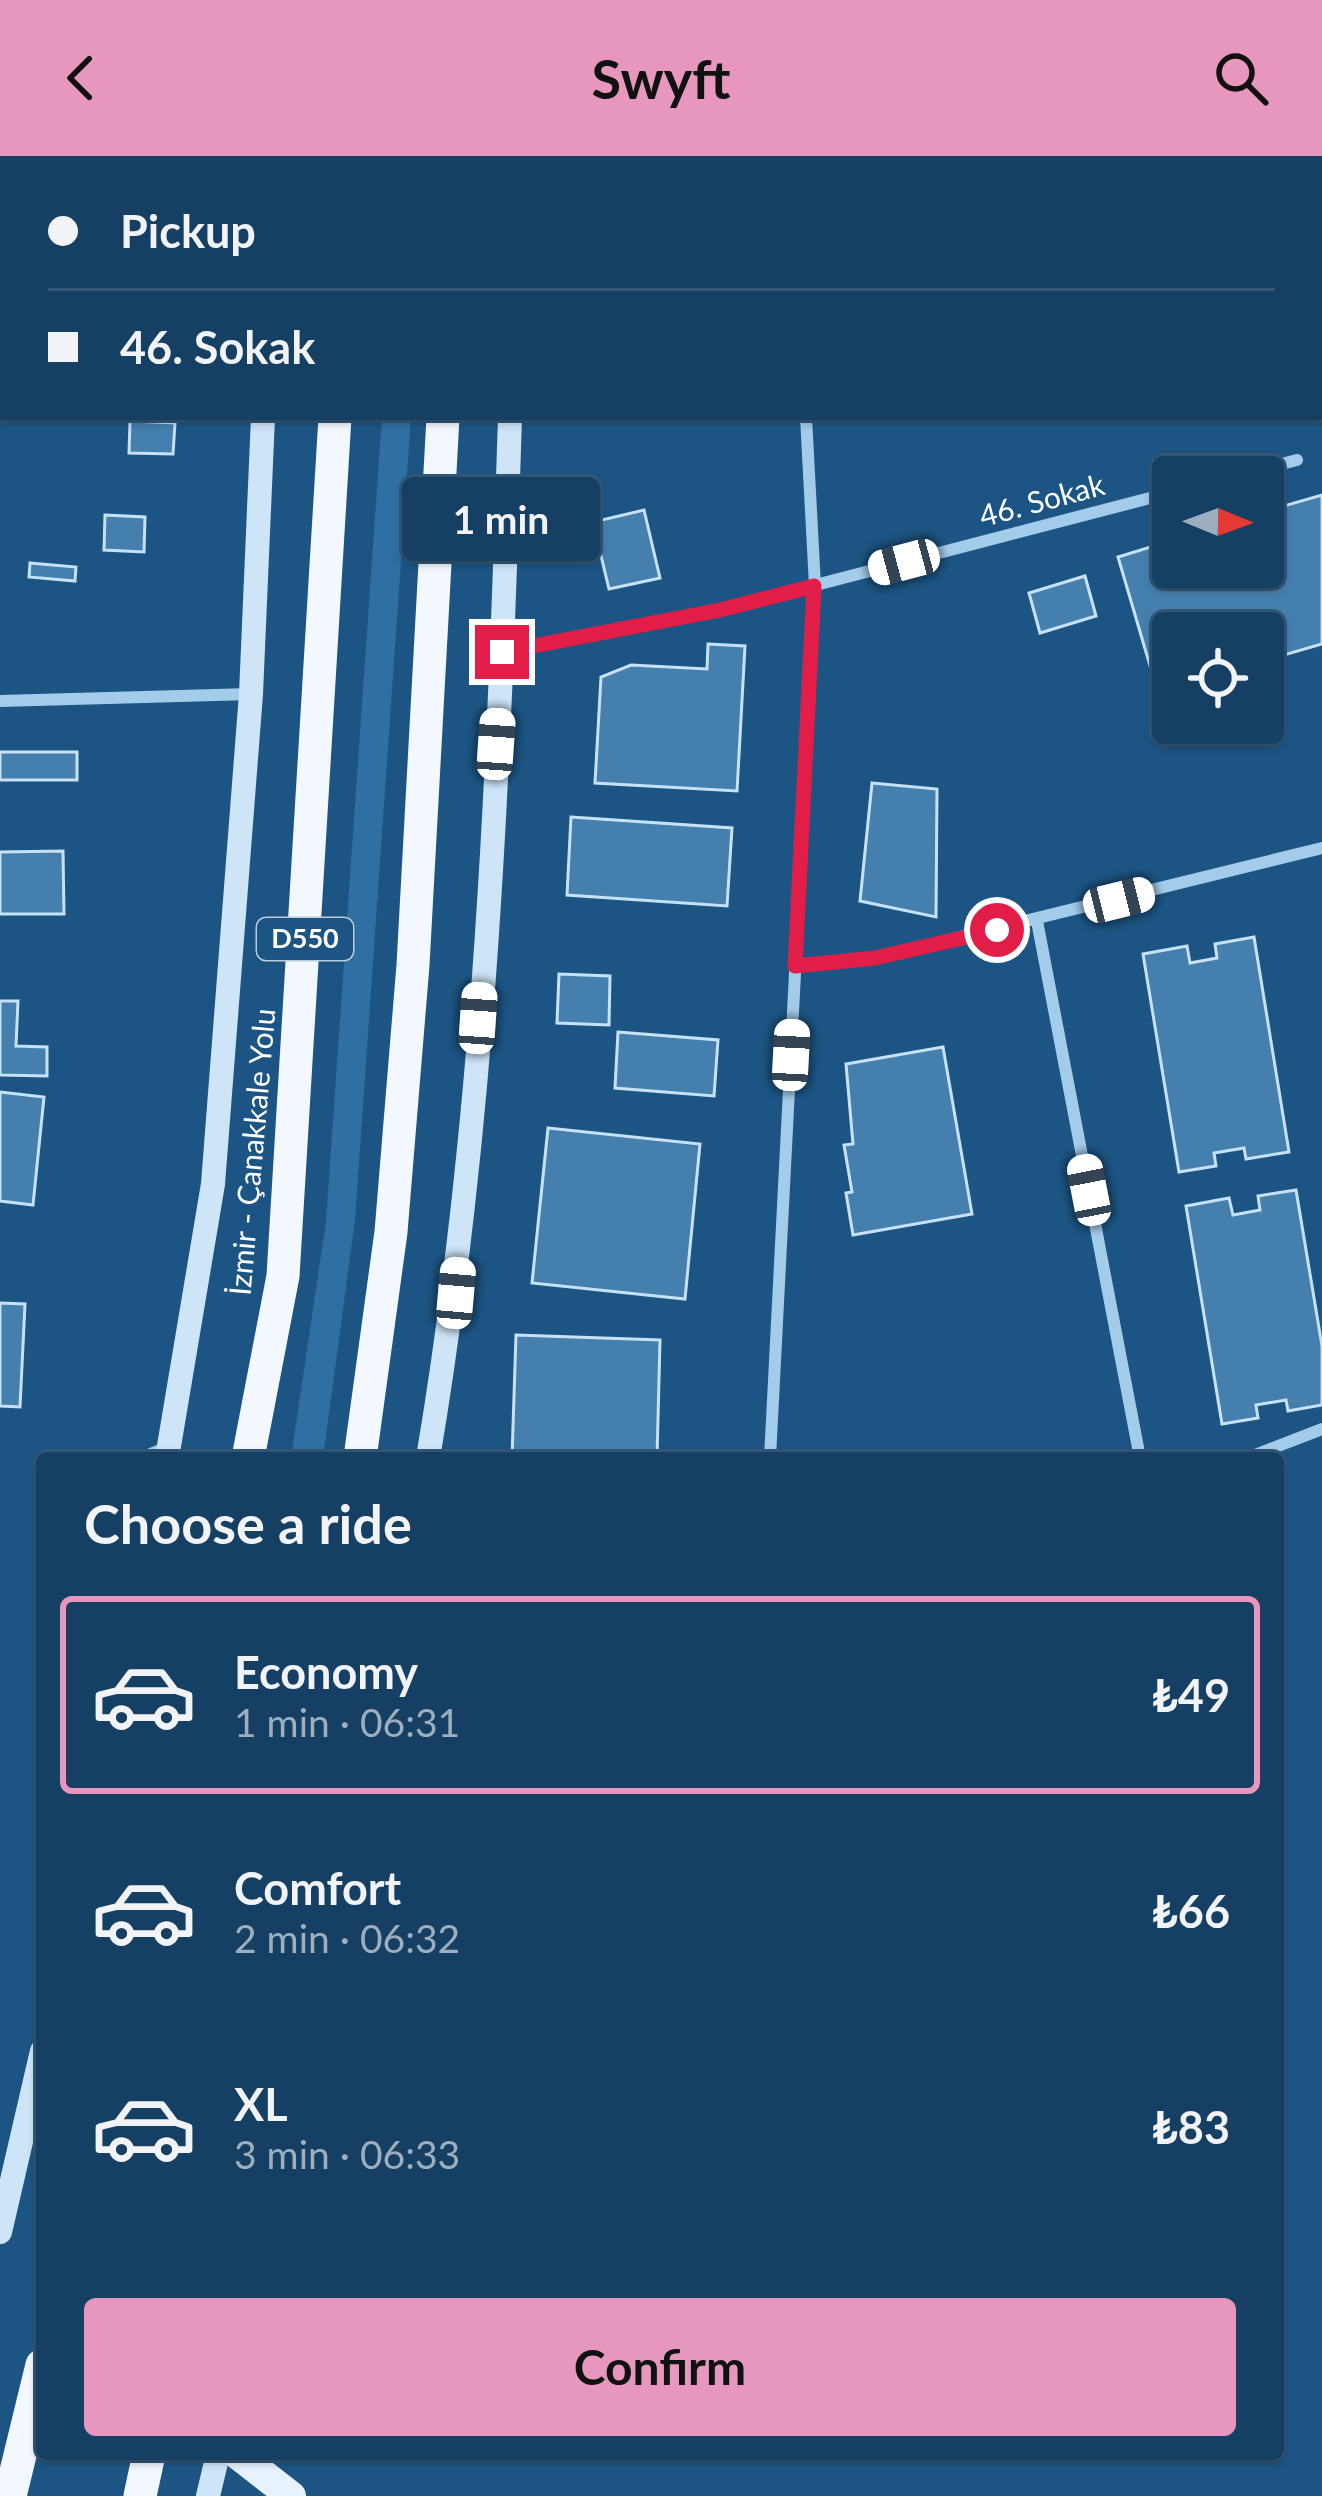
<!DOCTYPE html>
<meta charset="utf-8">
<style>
body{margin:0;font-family:Lato,sans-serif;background:#1e4769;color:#f1f3f6;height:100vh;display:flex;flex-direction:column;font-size:45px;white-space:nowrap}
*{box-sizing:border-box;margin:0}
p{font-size:39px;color:#9dafbe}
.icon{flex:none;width:66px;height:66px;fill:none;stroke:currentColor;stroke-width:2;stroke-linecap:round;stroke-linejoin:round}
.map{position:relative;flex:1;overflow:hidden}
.sheet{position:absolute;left:36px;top:1296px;width:1248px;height:1008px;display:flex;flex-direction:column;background:#154063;border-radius:12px;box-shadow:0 3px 9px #0004,0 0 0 3px #345978}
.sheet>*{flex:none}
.hud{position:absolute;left:0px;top:0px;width:1323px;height:264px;box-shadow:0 3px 9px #0004,0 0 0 3px #345978;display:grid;align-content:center;height:264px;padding:0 48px;background:#154063}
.needle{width:78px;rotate:91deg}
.tools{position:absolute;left:1152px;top:300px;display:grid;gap:24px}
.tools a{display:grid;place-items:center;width:132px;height:132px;border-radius:12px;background:#154063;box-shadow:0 3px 9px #0004,0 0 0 3px #345978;font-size:60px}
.end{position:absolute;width:54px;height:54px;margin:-27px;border:15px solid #e11d48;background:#fff;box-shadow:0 0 0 6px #fff}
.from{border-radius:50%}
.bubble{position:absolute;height:84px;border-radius:12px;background:#154063;box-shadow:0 3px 9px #0004,0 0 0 3px #345978;font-size:39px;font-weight:700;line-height:84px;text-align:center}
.car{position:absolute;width:36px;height:72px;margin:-36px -18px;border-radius:15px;box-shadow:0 0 9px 3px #0007;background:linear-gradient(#fff 24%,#345 0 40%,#fff 0 76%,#345 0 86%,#fff 0)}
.hud b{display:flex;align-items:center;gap:42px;height:114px;font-size:45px}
.hud b+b{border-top:3px solid #345978}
.hud i{width:30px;height:30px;background:#f1f3f6}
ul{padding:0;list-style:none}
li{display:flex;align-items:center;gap:36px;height:198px;margin:0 24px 18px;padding:0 24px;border:6px solid transparent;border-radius:12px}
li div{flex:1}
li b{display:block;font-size:45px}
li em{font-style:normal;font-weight:700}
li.selected{border-color:#e797bd}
li>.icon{width:108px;height:108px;stroke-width:1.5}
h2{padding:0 48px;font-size:54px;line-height:144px}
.cta{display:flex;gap:24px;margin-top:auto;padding:24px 48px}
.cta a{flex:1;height:138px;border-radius:12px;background:#e797bd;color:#111;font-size:48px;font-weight:700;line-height:138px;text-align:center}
header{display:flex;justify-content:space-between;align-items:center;height:156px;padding:0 48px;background:#e797bd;color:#111;font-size:54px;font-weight:700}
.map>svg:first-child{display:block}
.green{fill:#306fa2}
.building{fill:#457fad;stroke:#c7e2f8;stroke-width:3}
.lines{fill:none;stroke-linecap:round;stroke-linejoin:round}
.service{stroke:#a3cbea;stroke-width:9}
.minor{stroke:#a3cbea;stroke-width:12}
.secondary{stroke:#cee5f8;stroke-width:24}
.primary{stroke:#e7f2fe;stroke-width:30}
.trunk{stroke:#f3f8fe;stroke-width:33}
.route{stroke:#e11d48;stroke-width:15}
.labels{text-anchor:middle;stroke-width:12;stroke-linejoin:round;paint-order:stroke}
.shield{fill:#1c5584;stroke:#bbccda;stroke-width:3}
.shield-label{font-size:27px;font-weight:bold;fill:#fff}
.street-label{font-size:30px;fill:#fff;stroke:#1c5584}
</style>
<header><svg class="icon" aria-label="back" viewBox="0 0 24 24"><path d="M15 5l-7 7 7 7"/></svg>Swyft<svg class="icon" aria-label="search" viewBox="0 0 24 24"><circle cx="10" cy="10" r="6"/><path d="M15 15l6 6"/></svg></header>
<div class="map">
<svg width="1322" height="2340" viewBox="0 0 1322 2340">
<rect width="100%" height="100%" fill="#1c5584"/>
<!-- green -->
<path class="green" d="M 382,261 L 411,261 L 355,1064 L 323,1302 L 291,1302 L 326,1065 Z"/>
<!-- building -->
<path class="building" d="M 130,265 L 175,267 L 173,298 L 129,297 Z
M 1322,339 L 1322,488 L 1263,505 L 1263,477 L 1173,477 L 1173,533 L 1158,537 L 1118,401 L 1173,384 L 1173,411 L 1263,411 L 1263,356 Z
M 644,354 L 660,422 L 609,433 L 593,366 Z
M 105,359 L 145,361 L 144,396 L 104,394 Z
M 30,407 L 76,411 L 75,425 L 29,421 Z
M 1085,420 L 1096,460 L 1040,477 L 1029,437 Z
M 708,488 L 745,490 L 737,635 L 595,627 L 601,521 L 631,509 L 707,513 Z
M 0,596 L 77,596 L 77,624 L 0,624 Z
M 872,627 L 937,633 L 936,761 L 860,745 Z
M 571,661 L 732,672 L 727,750 L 567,739 Z
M 63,695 L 64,758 L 0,758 L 0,696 Z
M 1254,781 L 1289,996 L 1246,1003 L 1244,992 L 1214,997 L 1216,1010 L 1179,1016 L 1143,798 L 1187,790 L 1190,807 L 1217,802 L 1215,788 Z
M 559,818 L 610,820 L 609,869 L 557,867 Z
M 0,845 L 18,845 L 16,890 L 47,891 L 47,920 L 0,919 Z
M 618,876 L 718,884 L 714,940 L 615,932 Z
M 943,891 L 972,1058 L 853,1079 L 846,1037 L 852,1036 L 844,989 L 853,988 L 846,908 Z
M 0,936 L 44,941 L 33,1049 L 0,1045 Z
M 548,972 L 700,988 L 685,1143 L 532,1127 Z
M 1296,1034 L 1322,1190 L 1322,1249 L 1288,1255 L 1286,1244 L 1256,1249 L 1258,1262 L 1222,1268 L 1186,1050 L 1229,1042 L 1233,1059 L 1260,1054 L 1258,1040 Z
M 0,1147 L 25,1148 L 20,1251 L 0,1250 Z
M 516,1179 L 660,1184 L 657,1302 L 512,1302 Z"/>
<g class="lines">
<!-- service -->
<path class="service" d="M 137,1302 L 164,1291"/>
<!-- minor -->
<path class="minor" d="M 869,0 L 869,3
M 973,3 L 982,0
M 1231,321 L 1297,304
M 502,496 L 720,454 L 1173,336
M 0,545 L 251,538
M 1037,765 L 1140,1302
M 795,810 L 875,802 L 1322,692
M 770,1302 L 815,430 L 806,261
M 1247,1302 L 1322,1273"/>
<!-- secondary -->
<path class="secondary" d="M 274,3 L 274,0
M 519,3 L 519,0
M 167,1302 L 213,1028 L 251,538 L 263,261
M 428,1302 C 486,959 499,608 510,261
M 0,2076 L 42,1895
M 208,2340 L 218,2298"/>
<!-- primary -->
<path class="primary" d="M 237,2298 L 291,2340"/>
<!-- trunk -->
<path class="trunk" d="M 349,3 L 349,0
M 456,3 L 456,0
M 248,1302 L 283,1120 L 335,261
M 360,1302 L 391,1076 L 413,809 L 443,261
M 10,2340 L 42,2209
M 140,2340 L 149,2298"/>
</g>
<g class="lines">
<!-- route -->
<path class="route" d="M 502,496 L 720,454 L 814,430 L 795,810 L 875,802 L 997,774"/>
</g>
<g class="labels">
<!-- shield labels -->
<rect class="shield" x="257" y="762" width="96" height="42" rx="9"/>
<g class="shield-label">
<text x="305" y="792">D550</text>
</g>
<!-- street labels -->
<g class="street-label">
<text transform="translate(1042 345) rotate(-15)" y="10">46. Sokak</text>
<text transform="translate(253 996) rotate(-85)" y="10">İzmir - Çanakkale Yolu</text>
</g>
</g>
</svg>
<div class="tools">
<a><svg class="needle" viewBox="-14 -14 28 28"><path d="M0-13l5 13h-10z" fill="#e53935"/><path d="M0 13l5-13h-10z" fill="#9dafbe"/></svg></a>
<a><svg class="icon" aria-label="locate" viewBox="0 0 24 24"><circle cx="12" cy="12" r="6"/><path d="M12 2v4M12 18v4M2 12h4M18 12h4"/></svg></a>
</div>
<i class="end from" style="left:997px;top:774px"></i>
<i class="end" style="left:502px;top:496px"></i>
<div class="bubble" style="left:402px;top:321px;width:198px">1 min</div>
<i class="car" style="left:904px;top:406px;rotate:255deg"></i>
<i class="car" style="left:496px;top:588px;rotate:4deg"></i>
<i class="car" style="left:1119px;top:744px;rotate:76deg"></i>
<i class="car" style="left:478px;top:862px;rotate:4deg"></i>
<i class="car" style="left:791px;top:899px;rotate:3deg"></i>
<i class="car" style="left:1089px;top:1034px;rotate:349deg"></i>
<i class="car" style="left:456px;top:1137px;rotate:5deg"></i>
<div class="hud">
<b><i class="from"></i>Pickup</b>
<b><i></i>46. Sokak</b>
</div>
<section class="sheet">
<h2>Choose a ride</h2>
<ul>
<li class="selected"><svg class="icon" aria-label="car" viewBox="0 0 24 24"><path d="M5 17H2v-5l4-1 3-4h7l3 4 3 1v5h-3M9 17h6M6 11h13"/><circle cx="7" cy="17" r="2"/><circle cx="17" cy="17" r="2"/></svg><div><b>Economy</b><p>1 min · 06:31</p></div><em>₺49</em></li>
<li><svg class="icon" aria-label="car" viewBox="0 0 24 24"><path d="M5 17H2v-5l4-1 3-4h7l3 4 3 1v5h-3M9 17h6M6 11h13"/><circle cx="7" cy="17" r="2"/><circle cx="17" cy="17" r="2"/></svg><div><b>Comfort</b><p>2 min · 06:32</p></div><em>₺66</em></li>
<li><svg class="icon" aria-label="car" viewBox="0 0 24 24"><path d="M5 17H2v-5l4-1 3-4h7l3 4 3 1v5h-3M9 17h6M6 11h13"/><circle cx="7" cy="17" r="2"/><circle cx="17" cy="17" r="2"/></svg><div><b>XL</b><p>3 min · 06:33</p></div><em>₺83</em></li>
</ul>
<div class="cta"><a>Confirm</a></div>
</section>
</div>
